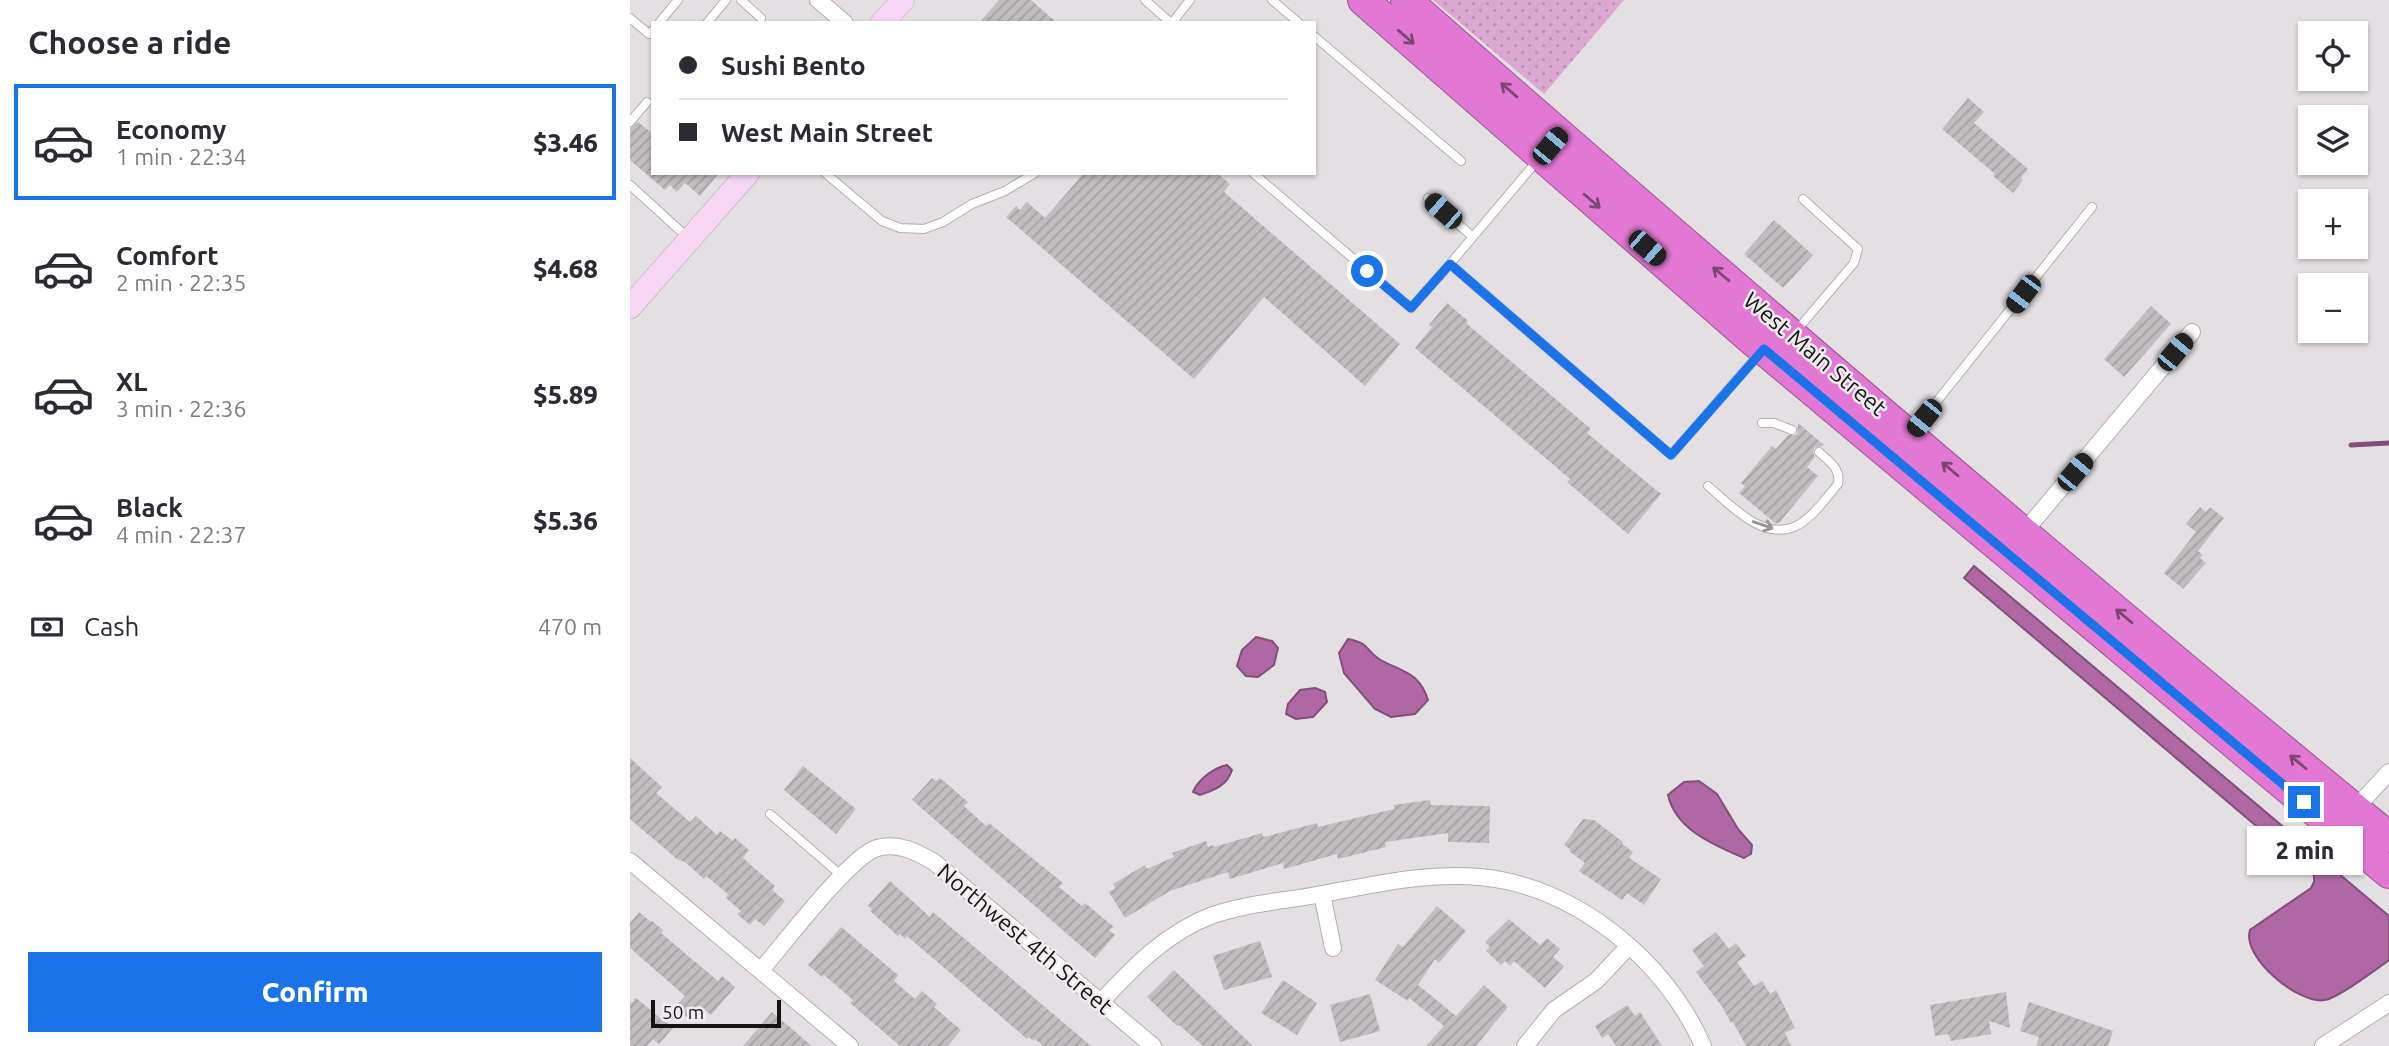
<!DOCTYPE html>
<meta charset="utf-8">
<style>
body{margin:0;font-family:Ubuntu,sans-serif;background:#f2f2f3;color:#2b2b33;height:100vh;display:flex;flex-direction:column;font-size:26px;white-space:nowrap}
*{box-sizing:border-box;margin:0}
p{font-size:23px;color:#7c7c81}
.icon{flex:none;width:38px;height:38px;fill:none;stroke:currentColor;stroke-width:2;stroke-linecap:round;stroke-linejoin:round}
.map{position:relative;flex:1;overflow:hidden}
.drawer{display:flex;flex-direction:column;background:#fff;width:630px}
.drawer>*{flex:none}
.guide{position:absolute;left:21px;top:21px;width:665px;height:154px;border-radius:0px;box-shadow:0 2px 5px #0004;display:grid;align-content:center;height:154px;padding:0 28px;background:#fff}
.tools{position:absolute;left:1668px;top:21px;display:grid;gap:14px}
.tools a{display:grid;place-items:center;width:70px;height:70px;border-radius:0px;background:#fff;box-shadow:0 2px 5px #0004;font-size:35px}
.scale{position:absolute;left:21px;bottom:18px;width:130px;box-sizing:border-box;padding-left:7px;border:4px solid #151415;border-top:0;font-size:19px;line-height:24px;white-space:nowrap;color:#151415;-webkit-text-stroke:5px #f1ecf0;paint-order:stroke}
.end{position:absolute;width:32px;height:32px;margin:-16px;border:9px solid #1a73e8;background:#fff;box-shadow:0 0 0 4px #fff}
.from{border-radius:50%}
.bubble{position:absolute;height:49px;border-radius:0px;background:#fff;box-shadow:0 2px 5px #0004;font-size:23px;font-weight:800;line-height:49px;text-align:center}
.car{position:absolute;width:21px;height:42px;margin:-21px -10px;border-radius:9px;box-shadow:0 0 5px 2px #0007;background:linear-gradient(#222 24%,#8ab4d8 0 40%,#222 0 76%,#8ab4d8 0 86%,#222 0)}
.guide b{display:flex;align-items:center;gap:24px;height:66px;font-size:26px}
.guide b+b{border-top:2px solid #e1e1e2}
.guide i{width:18px;height:18px;background:#2b2b33}
ul{padding:0;list-style:none}
li{display:flex;align-items:center;gap:21px;height:116px;margin:0 14px 10px;padding:0 14px;border:4px solid transparent;border-radius:0px}
li div{flex:1}
li b{display:block;font-size:26px}
li em{font-style:normal;font-weight:800}
li.selected{border-color:#1a73e8}
li>.icon{width:63px;height:63px;stroke-width:1.5}
h2{padding:0 28px;font-size:32px;line-height:84px}
.pay{display:flex;align-items:center;gap:18px;height:77px;padding:0 28px;font-size:26px}
.pay p{margin-inline-start:auto}
.cta{display:flex;gap:14px;margin-top:auto;padding:14px 28px}
.cta a{flex:1;height:80px;border-radius:0px;background:#1a73e8;color:#fff;font-size:28px;font-weight:800;line-height:80px;text-align:center}
main{display:flex;flex:1;min-height:0}
.map>svg:first-child{display:block}
.grass{fill:url(#grass-dots)}
.water{fill:#af68a4;stroke:#814f79;stroke-width:2}
.lines{fill:none;stroke-linecap:round;stroke-linejoin:round}
.stream{stroke:#814f79;stroke-width:5}
.building{fill:url(#building-hatch)}
.lane-casing{stroke:#b2aeb1;stroke-width:10}
.street-casing{stroke:#b2aeb1;stroke-width:18}
.secondary-casing{stroke:#b2aeb1;stroke-width:24}
.highway-casing{stroke:#9a5590;stroke-width:32}
.lane{stroke:#fff;stroke-width:8}
.street{stroke:#fff;stroke-width:16}
.secondary{stroke:#f6d6f2;stroke-width:23}
.highway{stroke:#e278d3;stroke-width:30}
.oneway{stroke:#7c4674}
.oneway2{stroke:#969596}
.route{stroke:#1a73e8;stroke-width:9}
.labels{text-anchor:middle;stroke-width:5;stroke-linejoin:round;paint-order:stroke}
.street-label{font-size:23px;fill:#151415;stroke:#f1ecf0}
</style>
<main>
<section class="drawer">
<h2>Choose a ride</h2>
<ul>
<li class="selected"><svg class="icon" aria-label="car" viewBox="0 0 24 24"><path d="M5 17H2v-5l4-1 3-4h7l3 4 3 1v5h-3M9 17h6M6 11h13"/><circle cx="7" cy="17" r="2"/><circle cx="17" cy="17" r="2"/></svg><div><b>Economy</b><p>1 min · 22:34</p></div><em>$3.46</em></li>
<li><svg class="icon" aria-label="car" viewBox="0 0 24 24"><path d="M5 17H2v-5l4-1 3-4h7l3 4 3 1v5h-3M9 17h6M6 11h13"/><circle cx="7" cy="17" r="2"/><circle cx="17" cy="17" r="2"/></svg><div><b>Comfort</b><p>2 min · 22:35</p></div><em>$4.68</em></li>
<li><svg class="icon" aria-label="car" viewBox="0 0 24 24"><path d="M5 17H2v-5l4-1 3-4h7l3 4 3 1v5h-3M9 17h6M6 11h13"/><circle cx="7" cy="17" r="2"/><circle cx="17" cy="17" r="2"/></svg><div><b>XL</b><p>3 min · 22:36</p></div><em>$5.89</em></li>
<li><svg class="icon" aria-label="car" viewBox="0 0 24 24"><path d="M5 17H2v-5l4-1 3-4h7l3 4 3 1v5h-3M9 17h6M6 11h13"/><circle cx="7" cy="17" r="2"/><circle cx="17" cy="17" r="2"/></svg><div><b>Black</b><p>4 min · 22:37</p></div><em>$5.36</em></li>
</ul>
<div class="pay"><svg class="icon" aria-label="cash" viewBox="0 0 24 24"><path d="M3 7h18v10H3z"/><circle cx="12" cy="12" r="2"/></svg>Cash<p>470 m</p></div>
<div class="cta"><a>Confirm</a></div>
</section>
<div class="map">
<svg width="1759" height="1046" viewBox="0 0 1759 1046">
<defs>
<pattern id="grass-dots" width="8" height="8" patternUnits="userSpaceOnUse" patternTransform="scale(1.75)"><rect width="8" height="8" fill="#dba8d2"/><path d="M2 2h.1M6 6h.1" fill="none" stroke="#bb90b3" stroke-width="1.8" stroke-linecap="round"/></pattern>
<pattern id="building-hatch" width="6" height="6" patternUnits="userSpaceOnUse" patternTransform="scale(1.75)"><rect width="6" height="6" fill="#c0bcbf"/><path d="M-1 1l2-2M0 6l6-6M5 7l2-2" fill="none" stroke="#a4a1a3"/></pattern>
</defs>
<rect width="100%" height="100%" fill="#e4dfe3"/>
<!-- grass -->
<path class="grass" d="M 803,0 L 994,0 L 914,94 Z"/>
<!-- water -->
<path class="water" d="M 1344,566 L 1759,916 L 1759,960 C 1745,970 1709,998 1695,1000 C 1669,1005 1611,957 1620,930 L 1681,888 L 1684,882 L 1684,875 L 1334,578 Z
M 626,637 L 642,641 L 648,648 L 644,665 L 628,677 L 616,676 L 607,666 L 612,650 Z
M 718,639 C 741,644 733,648 749,659 C 771,672 789,671 798,700 L 785,714 L 761,717 L 745,709 L 714,673 L 709,653 Z
M 685,688 L 695,692 L 697,702 L 683,717 L 666,719 L 656,714 L 658,704 L 670,690 Z
M 597,765 L 602,770 C 597,786 584,790 570,795 L 563,792 C 568,780 583,768 597,765 Z
M 1069,781 L 1087,794 L 1108,829 L 1122,845 L 1121,854 L 1114,858 C 1084,845 1046,830 1038,795 L 1054,782 Z"/>
<g class="lines">
<!-- stream -->
<path class="stream" d="M 1721,445 L 1759,443"/>
</g>
<!-- building -->
<path class="building" d="M 369,0 L 401,0 L 427,23 L 349,23 Z
M 1338,98 L 1354,112 L 1344,123 L 1398,169 L 1391,178 L 1393,180 L 1383,193 L 1363,176 L 1365,174 L 1312,129 Z
M 8,122 L 23,134 L 23,173 L 89,173 L 70,196 L 55,183 L 47,192 L 40,185 L 35,190 L 0,160 L 0,128 Z
M 454,173 L 587,173 L 600,184 L 594,192 L 770,344 L 735,386 L 634,297 L 564,379 L 376,217 L 386,206 L 390,210 L 397,202 L 415,218 Z
M 1144,220 L 1183,255 L 1153,288 L 1114,254 Z
M 817,303 L 838,321 L 836,323 L 961,429 L 957,433 L 1031,494 L 998,534 L 937,482 L 940,479 L 785,348 L 802,327 L 799,325 Z
M 1521,306 L 1541,324 L 1494,377 L 1474,359 Z
M 1168,423 L 1194,445 L 1184,448 L 1183,453 L 1185,457 L 1177,467 L 1188,476 L 1149,523 L 1145,523 L 1109,493 L 1115,486 L 1111,483 L 1142,446 L 1146,449 L 1158,435 L 1167,435 Z
M 1570,507 L 1576,512 L 1580,507 L 1594,518 L 1568,551 L 1573,555 L 1570,558 L 1576,563 L 1553,589 L 1534,573 L 1566,532 L 1556,524 Z
M 0,758 L 32,787 L 26,793 L 60,822 L 66,816 L 87,835 L 90,831 L 103,841 L 105,838 L 119,850 L 113,858 L 145,886 L 142,890 L 155,901 L 134,926 L 125,919 L 120,925 L 107,914 L 111,911 L 96,898 L 98,894 L 76,876 L 74,879 L 55,862 L 47,859 L 0,819 Z
M 173,766 L 226,809 L 206,834 L 154,790 Z
M 302,778 L 306,781 L 310,778 L 338,802 L 334,806 L 356,826 L 359,823 L 433,883 L 429,887 L 452,906 L 455,903 L 484,927 L 479,930 L 485,935 L 465,958 L 282,800 Z
M 800,800 L 801,805 L 860,806 L 859,843 L 818,842 L 818,833 L 755,842 L 756,847 L 708,859 L 707,854 L 654,869 L 653,863 L 600,879 L 598,872 L 540,891 L 495,918 L 479,892 L 485,888 L 483,884 L 515,865 L 517,869 L 544,857 L 542,853 L 576,841 L 578,847 L 583,845 L 584,847 L 632,833 L 633,837 L 638,836 L 687,823 L 688,827 L 764,809 L 764,805 Z
M 953,819 L 964,820 L 993,842 L 992,844 L 1003,852 L 999,858 L 1031,879 L 1014,905 L 997,893 L 992,900 L 949,871 L 955,863 L 939,851 L 940,849 L 934,845 Z
M 260,881 L 300,917 L 303,912 L 461,1046 L 413,1046 L 405,1039 L 404,1041 L 399,1037 L 397,1039 L 277,936 L 275,939 L 270,934 L 268,936 L 240,911 L 242,909 L 238,906 Z
M 807,906 L 836,931 L 809,963 L 805,959 L 788,985 L 826,1016 L 854,985 L 878,1007 L 846,1046 L 796,1046 L 814,1026 L 779,998 L 778,1001 L 745,980 L 768,944 L 773,947 Z
M 9,912 L 21,922 L 22,921 L 33,930 L 31,933 L 88,981 L 92,976 L 105,987 L 81,1015 L 70,1006 L 59,1019 L 45,1007 L 55,996 L 0,948 L 0,923 Z
M 879,919 L 910,945 L 917,938 L 930,949 L 923,957 L 934,966 L 915,988 L 884,961 L 880,966 L 875,961 L 871,965 L 856,951 L 860,947 L 855,942 Z
M 211,927 L 268,975 L 264,981 L 285,999 L 292,991 L 307,1004 L 304,1007 L 331,1030 L 318,1046 L 270,1046 L 220,1003 L 223,1000 L 194,975 L 192,977 L 178,965 Z
M 1086,932 L 1099,949 L 1106,943 L 1116,956 L 1107,962 L 1124,986 L 1132,981 L 1140,994 L 1146,990 L 1165,1028 L 1155,1033 L 1161,1046 L 1116,1046 L 1103,1022 L 1101,1023 L 1093,1008 L 1066,972 L 1074,966 L 1062,950 Z
M 630,941 L 642,977 L 594,990 L 583,956 Z
M 544,970 L 623,1046 L 573,1046 L 549,1025 L 547,1026 L 517,997 Z
M 653,980 L 687,1003 L 667,1035 L 631,1013 Z
M 1376,992 L 1380,1028 L 1359,1021 L 1361,1034 L 1321,1041 L 1318,1034 L 1305,1036 L 1300,1005 Z
M 740,994 L 750,1031 L 710,1042 L 700,1005 Z
M 6,998 L 43,1028 L 29,1044 L 23,1039 L 17,1046 L 0,1046 L 0,1004 Z
M 1399,1002 L 1483,1031 L 1478,1046 L 1406,1046 L 1409,1037 L 1390,1031 Z
M 997,1005 L 1005,1016 L 1010,1012 L 1032,1046 L 986,1046 L 978,1034 L 972,1038 L 965,1026 Z
M 142,1012 L 182,1046 L 113,1046 Z"/>
<g class="lines">
<defs>
<path id="lane" d="M 111,0 L 131,18
M 515,0 L 541,23
M 642,0 L 669,23
M 0,18 L 19,34 L 23,30
M 29,23 L 48,0
M 77,23 L 96,0
M 542,23 L 560,0
M 684,36 L 831,161
M 0,122 L 17,102
M 907,161 L 820,264 L 1041,455 L 1129,354
M 195,173 L 252,221 L 270,228 L 294,229 L 313,222 L 342,204 L 375,191 L 405,173
M 623,173 L 781,308 L 820,264
M 0,185 L 57,237
M 798,198 L 843,237
M 1167,330 L 1224,263 L 1228,249 L 1173,199
M 1132,423 L 1144,423 L 1162,430
M 1284,430 L 1462,207
M 1078,486 C 1101,505 1131,540 1164,527 C 1181,520 1197,497 1208,484 C 1211,468 1199,462 1189,452
M 140,814 L 212,876"/>
<path id="street" d="M 188,0 L 215,23
M 1394,532 L 1562,332
M 1725,809 L 1759,772
M 0,861 L 220,1046
M 692,894 L 703,948
M 131,970 C 153,945 220,856 247,848 C 268,842 287,852 304,862 L 523,1046
M 471,1002 C 503,967 537,932 583,915 C 618,903 656,901 692,894 C 744,885 796,872 850,877 C 945,886 1035,959 1073,1046
M 895,1046 L 924,1010 L 966,981 L 998,947
M 1693,1046 L 1759,1003"/>
<path id="secondary" d="M 252,23 L 273,0
M 0,307 L 118,173"/>
<path id="highway" d="M 733,0 L 1122,340 L 1759,873
M 776,0 C 1100,284 1426,565 1759,837"/>
</defs>
<!-- lane casing -->
<use href="#lane" class="lane-casing"/>
<!-- street casing -->
<use href="#street" class="street-casing"/>
<!-- secondary casing -->
<use href="#secondary" class="secondary-casing"/>
<!-- highway casing -->
<use href="#highway" class="highway-casing"/>
<!-- lane -->
<use href="#lane" class="lane"/>
<!-- street -->
<use href="#street" class="street"/>
<!-- secondary -->
<use href="#secondary" class="secondary"/>
<!-- highway -->
<use href="#highway" class="highway"/>
</g>
<!-- one-way arrows -->
<defs><path id="oneway-shaft" d="M-6 0H5M1.5-3L5.5 0L1.5 3" fill="none" stroke-width="1.6" stroke-linecap="round" stroke-linejoin="round" transform="scale(1.75)"/></defs>
<g class="oneway">
<use href="#oneway-shaft" transform="translate(776 37) rotate(41)"/>
<use href="#oneway-shaft" transform="translate(879 90) rotate(-139)"/>
<use href="#oneway-shaft" transform="translate(962 201) rotate(41)"/>
<use href="#oneway-shaft" transform="translate(1091 274) rotate(-140)"/>
<use href="#oneway-shaft" transform="translate(1320 469) rotate(-140)"/>
<use href="#oneway-shaft" transform="translate(1494 616) rotate(-140)"/>
<use href="#oneway-shaft" transform="translate(1668 762) rotate(-140)"/>
</g>
<use class="oneway2" href="#oneway-shaft" transform="translate(1133 525) rotate(19)"/>
<g class="lines">
<!-- route -->
<path class="route" d="M 737,271 L 781,308 L 820,264 L 1041,455 L 1134,349 L 1674,802"/>
</g>
<g class="labels">
<!-- street labels -->
<g class="street-label">
<text transform="translate(1185 354) rotate(40)" y="8">West Main Street</text>
<text transform="translate(395 939) rotate(40)" y="8">Northwest 4th Street</text>
</g>
</g>
</svg>
<div class="tools">
<a><svg class="icon" aria-label="locate" viewBox="0 0 24 24"><circle cx="12" cy="12" r="6"/><path d="M12 2v4M12 18v4M2 12h4M18 12h4"/></svg></a>
<a><svg class="icon" aria-label="layers" viewBox="0 0 24 24"><path d="M12 4l9 5-9 5-9-5zM3 14l9 5 9-5"/></svg></a>
<a>+</a>
<a>−</a>
</div>
<div class="scale">50 m</div>
<i class="end from" style="left:737px;top:271px"></i>
<i class="end" style="left:1674px;top:802px"></i>
<div class="bubble" style="left:1617px;top:826px;width:116px">2 min</div>
<i class="car" style="left:920px;top:146px;rotate:40deg"></i>
<i class="car" style="left:813px;top:211px;rotate:311deg"></i>
<i class="car" style="left:1017px;top:248px;rotate:131deg"></i>
<i class="car" style="left:1393px;top:294px;rotate:217deg"></i>
<i class="car" style="left:1545px;top:352px;rotate:40deg"></i>
<i class="car" style="left:1294px;top:418px;rotate:219deg"></i>
<i class="car" style="left:1445px;top:472px;rotate:40deg"></i>
<div class="guide">
<b><i class="from"></i>Sushi Bento</b>
<b><i></i>West Main Street</b>
</div>
</div>
</main>
